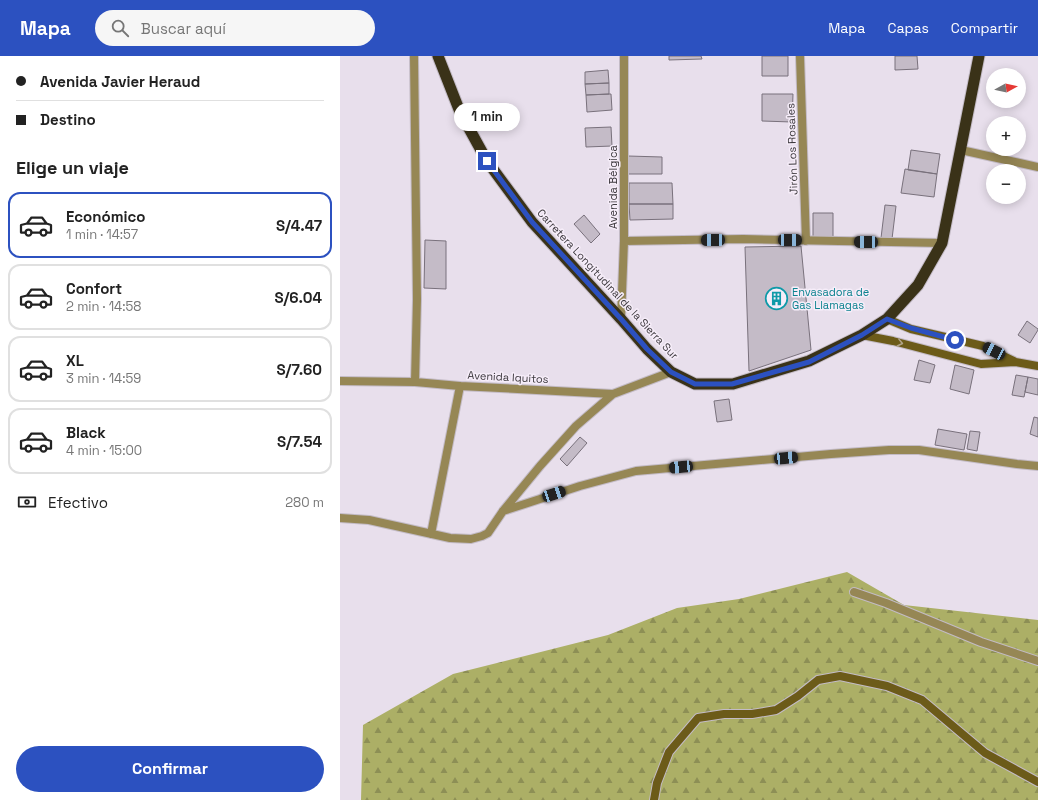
<!DOCTYPE html>
<html lang="es">
<meta charset="utf-8">
<style>
body{margin:0;font-family:"Space Grotesk",sans-serif;background:#f6f6f6;color:#222;height:100vh;display:flex;flex-direction:column;font-size:15px;white-space:nowrap}
*{box-sizing:border-box;margin:0}
p{font-size:13px;color:#767676}
.icon{flex:none;width:22px;height:22px;fill:none;stroke:currentColor;stroke-width:2;stroke-linecap:round;stroke-linejoin:round}
.map{position:relative;flex:1;overflow:hidden}
.side{display:flex;flex-direction:column;background:#fff;width:340px}
.side>*{flex:none}
.guide{display:grid;align-content:center;height:88px;padding:0 16px;background:#fff}
.needle{width:26px;rotate:82deg}
.controls{position:absolute;left:646px;top:12px;display:grid;gap:8px}
.controls a{display:grid;place-items:center;width:40px;height:40px;border-radius:50%;background:#fff;box-shadow:0 2px 10px #0003;font-size:20px}
.end{position:absolute;width:18px;height:18px;margin:-9px;border:5px solid #2c51c0;background:#fff;box-shadow:0 0 0 2px #fff}
.from{border-radius:50%}
.bubble{position:absolute;height:28px;border-radius:14px;background:#fff;box-shadow:0 2px 10px #0003;font-size:13px;font-weight:600;line-height:28px;text-align:center}
.car{position:absolute;width:12px;height:24px;margin:-12px -6px;border-radius:5px;box-shadow:0 0 3px 1px #0007;background:linear-gradient(#222 24%,#8ab4d8 0 40%,#222 0 76%,#8ab4d8 0 86%,#222 0)}
.guide b{display:flex;align-items:center;gap:14px;height:38px;font-size:15px}
.guide b+b{border-top:1px solid #e0e0e0}
.guide i{width:10px;height:10px;background:#222}
ul{padding:0;list-style:none}
li{display:flex;align-items:center;gap:12px;height:66px;margin:0 8px 6px;padding:0 8px;border:2px solid #e0e0e0;border-radius:12px}
li div{flex:1}
li b{display:block;font-size:15px}
li em{font-style:normal;font-weight:600}
li.current{border-color:#2c51c0}
li>.icon{width:36px;height:36px;stroke-width:1.5}
h2{padding:0 16px;font-size:18px;line-height:48px}
.pay{display:flex;align-items:center;gap:10px;height:44px;padding:0 16px;font-size:15px}
.pay p{margin-inline-start:auto}
.primary-button{display:flex;gap:8px;margin-top:auto;padding:8px 16px}
.primary-button a{flex:1;height:46px;border-radius:24px;background:#2c51c0;color:#fff;font-size:16px;font-weight:600;line-height:46px;text-align:center}
header{display:flex;align-items:center;gap:24px;box-sizing:border-box;height:56px;padding:0 20px;background:#2c51c0;color:#fff}
header strong{font-size:19px}
nav{display:flex;gap:22px;margin-inline-start:auto;font-size:14px}
.search{width:280px;height:36px;background:#f6f6f6;display:flex;align-items:center;gap:10px;box-sizing:border-box;padding:0 14px;border-radius:22px;color:#767676;font-size:15px}
main{display:flex;flex:1;min-height:0}
.map>svg:first-child{display:block}
.forest{fill:url(#forest-firs)}
.building{fill:#c4bbc7;stroke:#79717c}
.lines{fill:none;stroke-linecap:round;stroke-linejoin:round}
.minor-casing{stroke:#c3bbc6;stroke-width:10}
.secondary-casing{stroke:#c3bbc6;stroke-width:10}
.trunk-casing{stroke:#c3bbc6;stroke-width:13}
.minor{stroke:#968755;stroke-width:8}
.secondary{stroke:#6c5b19;stroke-width:8}
.trunk{stroke:#3a3218;stroke-width:11}
.oneway{stroke:#b1a489}
.route{stroke:#2c51c0;stroke-width:5}
.labels{text-anchor:middle;stroke-width:3;stroke-linejoin:round;paint-order:stroke}
.street-label{font-size:11px;fill:#3e3a3f;stroke:#f6edf9}
.culture-label{font-size:11px;fill:#0d838f;stroke:#f6edf9;text-anchor:start}
</style>
<header>
<strong>Mapa</strong>
<div class="search"><svg class="icon" aria-label="search" viewBox="0 0 24 24"><circle cx="10" cy="10" r="6"/><path d="M15 15l6 6"/></svg>Buscar aquí</div>
<nav><a>Mapa</a><a>Capas</a><a>Compartir</a></nav>
</header>
<main>
<section class="side">
<div class="guide">
<b><i class="from"></i>Avenida Javier Heraud</b>
<b><i></i>Destino</b>
</div>
<h2>Elige un viaje</h2>
<ul>
<li class="current"><svg class="icon" aria-label="car" viewBox="0 0 24 24"><path d="M5 17H2v-5l4-1 3-4h7l3 4 3 1v5h-3M9 17h6M6 11h13"/><circle cx="7" cy="17" r="2"/><circle cx="17" cy="17" r="2"/></svg><div><b>Económico</b><p>1 min · 14:57</p></div><em>S/4.47</em></li>
<li><svg class="icon" aria-label="car" viewBox="0 0 24 24"><path d="M5 17H2v-5l4-1 3-4h7l3 4 3 1v5h-3M9 17h6M6 11h13"/><circle cx="7" cy="17" r="2"/><circle cx="17" cy="17" r="2"/></svg><div><b>Confort</b><p>2 min · 14:58</p></div><em>S/6.04</em></li>
<li><svg class="icon" aria-label="car" viewBox="0 0 24 24"><path d="M5 17H2v-5l4-1 3-4h7l3 4 3 1v5h-3M9 17h6M6 11h13"/><circle cx="7" cy="17" r="2"/><circle cx="17" cy="17" r="2"/></svg><div><b>XL</b><p>3 min · 14:59</p></div><em>S/7.60</em></li>
<li><svg class="icon" aria-label="car" viewBox="0 0 24 24"><path d="M5 17H2v-5l4-1 3-4h7l3 4 3 1v5h-3M9 17h6M6 11h13"/><circle cx="7" cy="17" r="2"/><circle cx="17" cy="17" r="2"/></svg><div><b>Black</b><p>4 min · 15:00</p></div><em>S/7.54</em></li>
</ul>
<div class="pay"><svg class="icon" aria-label="cash" viewBox="0 0 24 24"><path d="M3 7h18v10H3z"/><circle cx="12" cy="12" r="2"/></svg>Efectivo<p>280 m</p></div>
<div class="primary-button"><a>Confirmar</a></div>
</section>
<div class="map">
<svg width="698" height="744" viewBox="0 0 698 744">
<defs>
<pattern id="forest-firs" width="22" height="20" patternUnits="userSpaceOnUse"><rect width="22" height="20" fill="#acaf66"/><path d="M5 1l3.5 6h-7zM16 11l3.5 6h-7z" fill="#8d8f55"/></pattern>
</defs>
<rect width="100%" height="100%" fill="#e8dfec"/>
<!-- forest -->
<path class="forest" d="M 507,516 L 564,549 L 698,564 L 698,744 L 21,744 L 23,669 L 113,618 L 268,579 L 337,552 L 399,543 Z"/>
<!-- building -->
<path class="building" d="M 329,0 L 361,0 L 362,3 L 329,4 Z
M 422,0 L 448,0 L 448,20 L 422,20 Z
M 555,0 L 577,0 L 578,13 L 555,14 Z
M 268,14 L 269,27 L 245,28 L 245,16 Z
M 269,27 L 269,38 L 246,39 L 245,28 Z
M 271,38 L 272,54 L 247,56 L 246,39 Z
M 422,38 L 453,38 L 452,66 L 422,65 Z
M 271,71 L 272,90 L 246,91 L 245,72 Z
M 571,94 L 600,98 L 597,118 L 568,114 Z
M 288,100 L 322,101 L 322,118 L 288,118 Z
M 565,113 L 597,118 L 594,141 L 561,137 Z
M 289,127 L 332,127 L 333,148 L 289,148 Z
M 289,148 L 333,148 L 333,163 L 290,164 Z
M 545,149 L 556,150 L 552,183 L 541,182 Z
M 473,157 L 493,157 L 493,181 L 473,181 Z
M 244,159 L 260,178 L 251,187 L 234,168 Z
M 85,184 L 106,185 L 106,233 L 84,232 Z
M 461,190 L 471,294 L 409,315 L 405,191 Z
M 687,265 L 698,273 L 698,274 L 690,287 L 678,279 Z
M 579,304 L 595,309 L 590,327 L 574,324 Z
M 615,309 L 634,314 L 629,338 L 610,333 Z
M 676,319 L 688,321 L 684,341 L 672,339 Z
M 688,321 L 698,323 L 698,339 L 685,336 Z
M 389,343 L 392,364 L 377,366 L 374,345 Z
M 694,361 L 698,362 L 698,381 L 690,378 Z
M 598,373 L 627,378 L 624,394 L 595,389 Z
M 630,375 L 640,376 L 637,395 L 627,393 Z
M 240,381 L 247,387 L 227,410 L 220,403 Z"/>
<g class="lines">
<defs>
<path id="minor" d="M 74,0 L 77,243 L 75,326
M 460,0 L 466,185
M 621,94 L 698,111
M 284,185 L 403,183 L 602,187
M 281,263 L 284,185 L 284,0
M 0,325 L 75,326 L 120,330 L 273,338 L 331,316
M 163,455 L 240,430 L 296,415 L 491,398 L 549,394 L 579,394 L 677,408 L 698,410
M 0,462 L 29,464 L 110,482 L 131,483 L 142,480 L 148,477 L 163,455 L 200,410 L 236,370 L 273,338
M 91,478 L 120,330
M 514,536 L 546,547 L 641,586 L 698,605"/>
<path id="secondary" d="M 547,263 L 571,273 L 601,280 L 643,290 L 674,305
M 522,279 L 553,285 L 641,308 L 675,306 L 698,310
M 314,744 L 317,727 L 329,696 L 358,662 L 384,658 L 412,658 L 436,654 L 458,640 L 478,624 L 500,620 L 547,630 L 582,644 L 645,697 L 698,726"/>
<path id="trunk" d="M 98,0 L 120,56 L 147,105 L 192,166 L 281,263 L 307,293 L 331,316 L 355,328 L 393,328 L 469,305 L 522,279 L 547,263 L 578,229 L 602,187 L 639,0"/>
</defs>
<!-- minor casing -->
<use href="#minor" class="minor-casing"/>
<!-- secondary casing -->
<use href="#secondary" class="secondary-casing"/>
<!-- trunk casing -->
<use href="#trunk" class="trunk-casing"/>
<!-- minor -->
<use href="#minor" class="minor"/>
<!-- secondary -->
<use href="#secondary" class="secondary"/>
<!-- trunk -->
<use href="#trunk" class="trunk"/>
</g>
<!-- one-way arrows -->
<defs><path id="oneway-chevron" d="M-2-3.5L2.5 0L-2 3.5" fill="none" stroke-width="1.6" stroke-linecap="round" stroke-linejoin="round"/></defs>
<use class="oneway" href="#oneway-chevron" transform="translate(560 287) rotate(14)"/>
<g class="lines">
<!-- route -->
<path class="route" d="M 147,105 L 192,166 L 281,263 L 307,293 L 331,316 L 355,328 L 392,328 L 469,306 L 522,279 L 547,263 L 571,272 L 615,284"/>
</g>
<!-- icons -->
<defs>
<symbol id="building-ring" viewBox="-11 -11 22 22"><circle r="9.5" fill="#f6edf9" stroke="#0f9aa8" stroke-width="1.5"/><path d="M-4-6H4V6H1V3H-1V6H-4ZM-2.5-4.3h1.7v1.8h-1.7ZM.8-4.3h1.7v1.8H.8ZM-2.5-1h1.7V.8h-1.7ZM.8-1h1.7V.8H.8Z" fill="#0f9aa8"/></symbol>
</defs>
<g fill-rule="evenodd">
<use href="#building-ring" x="424" y="230" width="25" height="25"/>
</g>
<g class="labels">
<!-- street labels -->
<g class="street-label">
<text transform="translate(452 93) rotate(-92)" y="4">Jirón Los Rosales</text>
<text transform="translate(273 131) rotate(-90)" y="4">Avenida Bélgica</text>
<text transform="translate(268 228) rotate(47)" y="4">Carretera Longitudinal de la Sierra Sur</text>
<text transform="translate(168 321) rotate(3)" y="4">Avenida Iquitos</text>
</g>
<!-- culture labels -->
<g class="culture-label">
<text x="452" y="240">Envasadora de<tspan x="452" dy="13">Gas Llamagas</tspan></text>
</g>
</g>
</svg>
<div class="controls">
<a><svg class="needle" viewBox="-14 -14 28 28"><path d="M0-13l5 13h-10z" fill="#e53935"/><path d="M0 13l5-13h-10z" fill="#767676"/></svg></a>
<a>+</a>
<a>−</a>
</div>
<i class="end from" style="left:615px;top:284px"></i>
<i class="end" style="left:147px;top:105px"></i>
<div class="bubble" style="left:114px;top:47px;width:66px">1 min</div>
<i class="car" style="left:373px;top:184px;rotate:269deg"></i>
<i class="car" style="left:450px;top:184px;rotate:91deg"></i>
<i class="car" style="left:526px;top:186px;rotate:271deg"></i>
<i class="car" style="left:654px;top:295px;rotate:297deg"></i>
<i class="car" style="left:446px;top:402px;rotate:85deg"></i>
<i class="car" style="left:341px;top:411px;rotate:265deg"></i>
<i class="car" style="left:214px;top:438px;rotate:72deg"></i>
</div>
</main>
